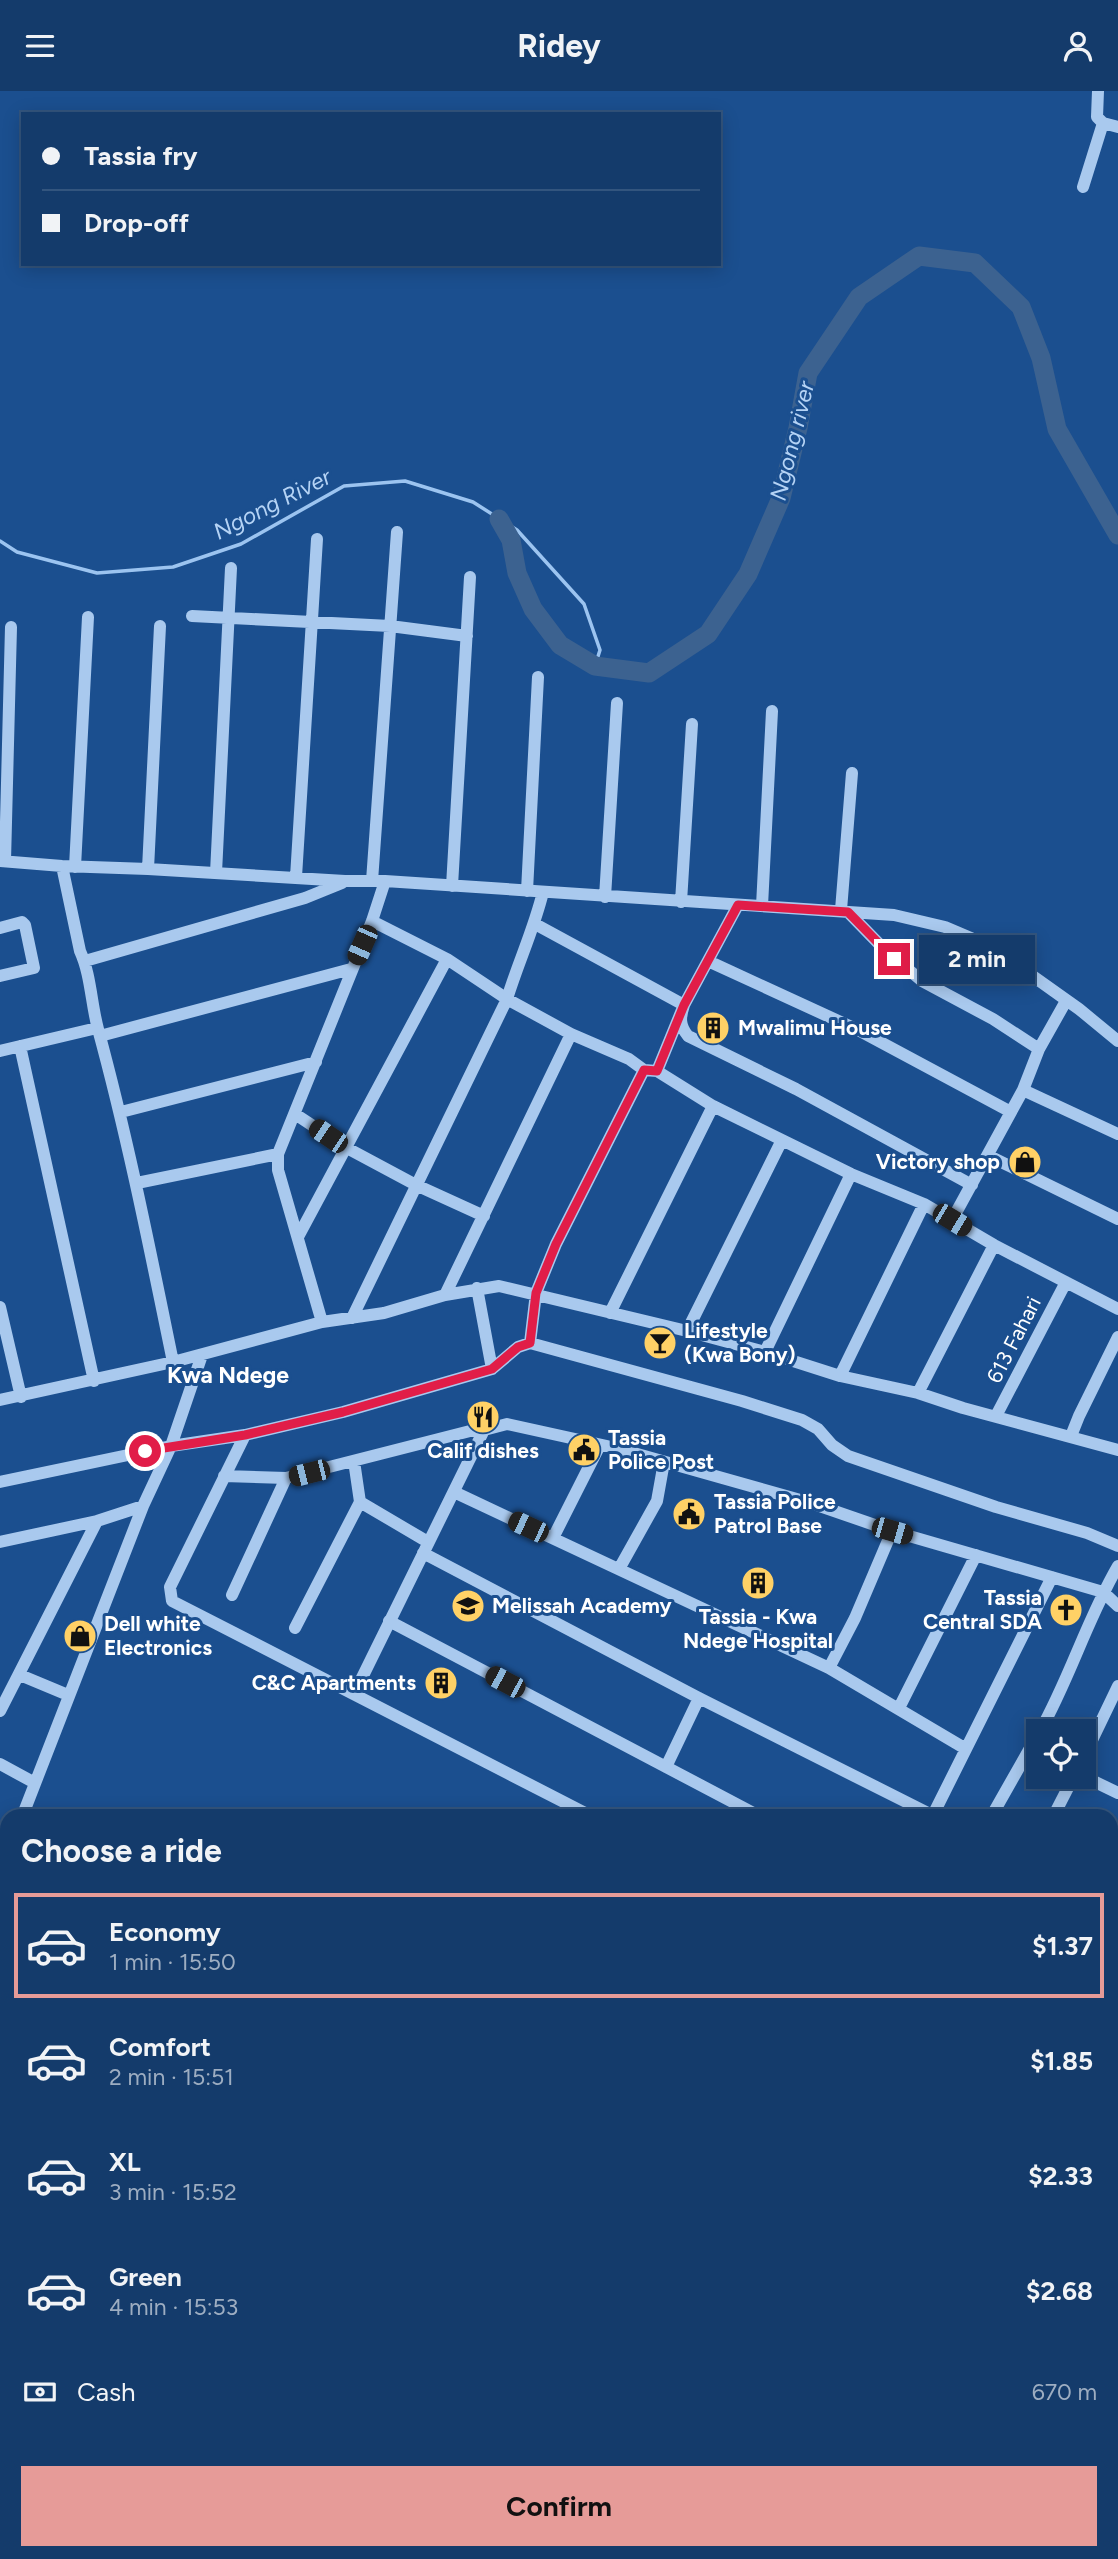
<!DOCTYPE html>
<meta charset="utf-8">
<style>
body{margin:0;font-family:Figtree,sans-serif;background:#214673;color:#f1f3f6;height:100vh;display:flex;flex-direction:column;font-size:26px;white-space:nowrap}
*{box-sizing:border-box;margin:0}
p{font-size:23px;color:#9dadc1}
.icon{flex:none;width:38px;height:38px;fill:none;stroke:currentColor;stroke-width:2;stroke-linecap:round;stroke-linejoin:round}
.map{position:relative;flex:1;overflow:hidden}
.details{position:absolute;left:0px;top:1718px;width:1118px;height:751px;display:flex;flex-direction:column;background:#143b6b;border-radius:21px 21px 0 0;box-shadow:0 4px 18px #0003,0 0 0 2px #33557e}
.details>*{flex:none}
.top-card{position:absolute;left:21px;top:21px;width:700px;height:154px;border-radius:0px;box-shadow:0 4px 18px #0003,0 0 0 2px #33557e;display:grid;align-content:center;height:154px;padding:0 21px;background:#143b6b}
.controls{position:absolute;left:1026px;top:1628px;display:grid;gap:14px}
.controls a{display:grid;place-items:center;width:70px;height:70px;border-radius:0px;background:#143b6b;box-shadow:0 4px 18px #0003,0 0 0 2px #33557e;font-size:35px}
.end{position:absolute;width:32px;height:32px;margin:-16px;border:9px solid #e11d48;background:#fff;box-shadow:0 0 0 4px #fff}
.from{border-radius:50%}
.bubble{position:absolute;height:49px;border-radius:0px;background:#143b6b;box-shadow:0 4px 18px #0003,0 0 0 2px #33557e;font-size:23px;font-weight:700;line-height:49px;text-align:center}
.car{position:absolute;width:21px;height:42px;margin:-21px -10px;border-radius:9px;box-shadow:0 0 5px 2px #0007;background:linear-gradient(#222 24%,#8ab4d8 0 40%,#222 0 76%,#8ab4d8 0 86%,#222 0)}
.top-card b{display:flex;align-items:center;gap:24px;height:66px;font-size:26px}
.top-card b+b{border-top:2px solid #33557e}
.top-card i{width:18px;height:18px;background:#f1f3f6}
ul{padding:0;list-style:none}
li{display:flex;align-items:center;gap:21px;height:105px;margin:0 14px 10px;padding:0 7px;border:4px solid transparent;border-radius:0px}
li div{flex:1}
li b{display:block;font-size:26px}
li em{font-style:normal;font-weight:700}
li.active{border-color:#e69b98}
li>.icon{width:63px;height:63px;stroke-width:1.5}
h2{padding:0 21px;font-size:32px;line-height:84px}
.pay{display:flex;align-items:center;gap:18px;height:77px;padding:0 21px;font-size:26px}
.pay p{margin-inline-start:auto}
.primary-button{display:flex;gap:14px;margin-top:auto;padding:14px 21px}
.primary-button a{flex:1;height:80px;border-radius:0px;background:#e69b98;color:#111;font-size:28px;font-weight:700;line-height:80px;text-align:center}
header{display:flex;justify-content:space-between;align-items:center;height:91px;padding:0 21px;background:#143b6b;font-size:32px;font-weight:700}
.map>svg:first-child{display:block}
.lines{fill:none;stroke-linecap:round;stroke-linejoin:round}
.stream{stroke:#9cc4f0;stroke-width:3.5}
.river{stroke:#3c6290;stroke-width:19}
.minor{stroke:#a9c9ee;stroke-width:12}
.route{stroke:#e11d48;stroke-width:9}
.labels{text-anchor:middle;stroke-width:6;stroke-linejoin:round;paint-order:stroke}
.poi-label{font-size:21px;font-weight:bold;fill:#fff;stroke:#1b4f8f;text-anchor:start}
.street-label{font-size:21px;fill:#fff;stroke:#1b4f8f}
.water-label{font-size:23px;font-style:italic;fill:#b5d3f5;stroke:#1b4f8f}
.neighbourhood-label{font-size:23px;font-weight:bold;fill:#fff;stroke:#1b4f8f}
</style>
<header><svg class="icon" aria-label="menu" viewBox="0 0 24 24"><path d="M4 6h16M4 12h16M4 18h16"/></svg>Ridey<svg class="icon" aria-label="person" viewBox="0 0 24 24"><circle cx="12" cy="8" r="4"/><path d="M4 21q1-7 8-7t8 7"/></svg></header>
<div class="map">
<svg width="1118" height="2468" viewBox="0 0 1118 2468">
<rect width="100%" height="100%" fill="#1b4f8f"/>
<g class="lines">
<!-- stream -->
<path class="stream" d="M 0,450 L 17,461 L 97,482 L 173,476 L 241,453 L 344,395 L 405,390 L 473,411 L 517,439 L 584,513 L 600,559 L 595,575"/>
<!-- river -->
<path class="river" d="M 499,428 L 511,449 L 517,482 L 533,518 L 560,554 L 595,575 L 649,582 L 708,543 L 748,483 L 781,407 L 798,337 L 808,282 L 859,206 L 919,165 L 975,172 L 1021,216 L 1041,267 L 1057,338 L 1118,444"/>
<!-- minor -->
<path class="minor" d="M 1098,0 L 1097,26 L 1103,32 L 1118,36
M 1083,96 L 1103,32
M 192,525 L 390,535 L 467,545
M 0,770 L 62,775 L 148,778 L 345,790 L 385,790 L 894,824 L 945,836 L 992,856 L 1079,918 L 1118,950
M 5,770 L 11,536
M 62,775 L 80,860 C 91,884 91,912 98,938 C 128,1048 150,1159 173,1271
M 75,776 L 88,526
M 148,778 L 160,535
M 216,782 L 231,477
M 296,786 L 317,448
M 372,790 L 397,441
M 452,795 L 470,486
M 527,800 L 538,586
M 605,806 L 617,612
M 681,811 L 692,633
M 738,814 L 684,914 C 680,926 679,934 688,945 L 796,998 L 972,1094
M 762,815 L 772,620
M 841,819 L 852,682
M 848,821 L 884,858 L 922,890 L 993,928 L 1039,958 L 1023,999 L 952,1129
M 372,830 L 447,868 L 507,908 L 571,943 L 629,968 L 644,979 L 657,980 L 713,1015 L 851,1083 L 924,1113 L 994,1154 L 1118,1218
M 535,833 L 684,914 L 657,980
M 0,837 L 22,831 L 25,834 L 34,877 L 0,885
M 85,870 L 305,807 L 342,792
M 708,870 L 858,939 L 1011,1021
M 100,945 L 351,878
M 20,955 L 94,1290
M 1039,958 L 1066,910
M 0,960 L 97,937
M 1023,999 L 1118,1043
M 121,1021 L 316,971
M 295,1023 L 345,1056 L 416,1094 L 484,1125
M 989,1065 L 1118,1128
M 137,1092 L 278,1063
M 298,1146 L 447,868
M 477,1197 L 492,1278
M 445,1204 L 571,943
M 0,1216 L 21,1306
M 610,1222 L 713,1015
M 352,1227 L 507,908 C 518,872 534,838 543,801
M 322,1231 L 278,1079 L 278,1063 L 372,830 L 385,790
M 687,1240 L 782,1049
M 530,1252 L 536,1202 L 556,1153 L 644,979
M 765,1261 L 851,1083
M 840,1285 L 924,1113
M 918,1302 L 994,1154
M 0,1309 L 173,1271 L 322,1231 L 384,1222 L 445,1204 L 499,1195 L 687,1240 L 765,1261 L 840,1285 L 918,1302 L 963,1317 L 1118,1359
M 996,1325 L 1066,1191
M 245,1344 L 170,1496 L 172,1510 L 593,1726
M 1071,1345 L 1079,1325 L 1118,1246
M 354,1370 L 360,1411 L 428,1451
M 224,1385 L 286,1387 L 474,1339 L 484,1339 L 507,1333 L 616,1357 L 811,1412 L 892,1440 L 1103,1501 L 1118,1515
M 0,1391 L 171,1355 L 245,1344 L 343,1321 L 492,1278 L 518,1256 L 530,1252 L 742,1310 L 802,1329 L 818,1338 L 832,1354 L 848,1365 L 996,1416 L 1087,1442 L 1118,1455
M 454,1401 L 829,1577 L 966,1658
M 553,1447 L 600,1354
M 0,1451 L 97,1430 L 143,1415
M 423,1462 L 699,1607 L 932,1724
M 619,1478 L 657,1410 L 664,1371
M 232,1504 L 286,1387
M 389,1530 L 761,1726
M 295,1537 L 360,1411
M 829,1577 L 855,1527 L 892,1440
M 20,1584 L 68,1604
M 354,1603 L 484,1339
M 899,1617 L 976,1464
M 0,1620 L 97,1430
M 1040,1640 C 1070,1587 1087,1528 1118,1475
M 1083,1668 L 1118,1595
M 0,1673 L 35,1692
M 666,1676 L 699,1607
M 1083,1685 L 1118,1702
M 22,1726 L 143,1415 L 171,1355 L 202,1264
M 932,1726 L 1052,1486
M 991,1726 L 1038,1643
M 1053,1726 L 1074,1685
M 0,1778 L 7,1761
M 1111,1785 L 1118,1789
M 1111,1868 L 1118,1872
M 0,1877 L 7,1880
M 1111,1954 L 1118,1941
M 1111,1989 L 1118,1993
M 1111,2070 L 1118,2074
M 1111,2281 L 1118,2285
M 0,2445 L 7,2427
M 556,2462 L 568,2468
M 618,2468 L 621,2462"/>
</g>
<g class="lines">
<!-- route -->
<path class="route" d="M 145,1360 L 245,1344 L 343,1321 L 492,1278 L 518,1256 L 530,1252 L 536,1202 L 556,1153 L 644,979 L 657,980 L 684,914 L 738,814 L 848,821 L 894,868"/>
</g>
<!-- icons -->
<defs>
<symbol id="building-disc" viewBox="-11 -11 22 22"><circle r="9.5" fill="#ffd166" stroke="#1b4f8f"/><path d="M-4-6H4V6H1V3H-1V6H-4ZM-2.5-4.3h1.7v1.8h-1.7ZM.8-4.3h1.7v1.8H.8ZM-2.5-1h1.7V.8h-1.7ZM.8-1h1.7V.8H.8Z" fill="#111"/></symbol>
<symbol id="shop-disc" viewBox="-11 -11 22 22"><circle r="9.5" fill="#ffd166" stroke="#1b4f8f"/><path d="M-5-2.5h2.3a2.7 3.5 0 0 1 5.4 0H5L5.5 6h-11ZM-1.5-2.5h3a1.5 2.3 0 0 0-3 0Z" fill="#111"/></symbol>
<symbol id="bar-disc" viewBox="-11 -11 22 22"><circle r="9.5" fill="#ffd166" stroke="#1b4f8f"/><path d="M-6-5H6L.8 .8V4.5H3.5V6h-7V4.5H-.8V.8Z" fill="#111"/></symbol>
<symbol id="restaurant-disc" viewBox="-11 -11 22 22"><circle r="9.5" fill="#ffd166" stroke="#1b4f8f"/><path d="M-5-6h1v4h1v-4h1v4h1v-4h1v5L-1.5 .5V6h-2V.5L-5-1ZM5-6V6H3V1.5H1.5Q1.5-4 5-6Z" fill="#111"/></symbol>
<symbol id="civic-disc" viewBox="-11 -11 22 22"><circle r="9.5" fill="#ffd166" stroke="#1b4f8f"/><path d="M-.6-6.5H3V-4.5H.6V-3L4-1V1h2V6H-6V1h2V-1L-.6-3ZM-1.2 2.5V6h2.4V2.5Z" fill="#111"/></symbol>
<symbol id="school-disc" viewBox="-11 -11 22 22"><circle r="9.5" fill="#ffd166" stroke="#1b4f8f"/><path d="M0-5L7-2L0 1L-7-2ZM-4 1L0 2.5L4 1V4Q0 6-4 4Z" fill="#111"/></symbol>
<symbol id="church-disc" viewBox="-11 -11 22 22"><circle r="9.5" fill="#ffd166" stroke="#1b4f8f"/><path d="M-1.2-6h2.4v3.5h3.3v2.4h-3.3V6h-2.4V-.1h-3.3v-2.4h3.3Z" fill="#111"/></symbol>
</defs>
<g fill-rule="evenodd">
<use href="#building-disc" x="694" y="918" width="38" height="38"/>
<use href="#shop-disc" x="1006" y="1052" width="38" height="38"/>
<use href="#bar-disc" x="641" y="1233" width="38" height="38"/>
<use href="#restaurant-disc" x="464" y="1307" width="38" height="38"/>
<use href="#civic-disc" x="565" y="1340" width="38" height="38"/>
<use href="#civic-disc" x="670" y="1404" width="38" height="38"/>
<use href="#building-disc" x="739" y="1473" width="38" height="38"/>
<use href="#school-disc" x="449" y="1496" width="38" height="38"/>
<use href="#church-disc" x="1047" y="1500" width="38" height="38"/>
<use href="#shop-disc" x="61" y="1526" width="38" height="38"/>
<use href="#building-disc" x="422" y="1573" width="38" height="38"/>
</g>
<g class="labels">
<!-- poi labels -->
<g class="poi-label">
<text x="738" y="944">Mwalimu House</text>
<text x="1000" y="1078" text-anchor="end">Victory shop</text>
<text x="684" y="1247">Lifestyle<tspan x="684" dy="24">(Kwa Bony)</tspan></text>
<text x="608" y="1354">Tassia<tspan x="608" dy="24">Police Post</tspan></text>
<text x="483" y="1367" text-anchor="middle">Calif dishes</text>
<text x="714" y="1418">Tassia Police<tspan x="714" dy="24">Patrol Base</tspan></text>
<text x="1042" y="1514" text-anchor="end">Tassia<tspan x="1042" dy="24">Central SDA</tspan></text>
<text x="492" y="1522">Melissah Academy</text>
<text x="758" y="1533" text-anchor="middle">Tassia - Kwa<tspan x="758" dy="24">Ndege Hospital</tspan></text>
<text x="104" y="1540">Dell white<tspan x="104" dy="24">Electronics</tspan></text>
<text x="416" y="1599" text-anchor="end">C&amp;C Apartments</text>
</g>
<!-- street labels -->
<g class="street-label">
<text transform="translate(1014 1249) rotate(-63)" y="7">613 Fahari</text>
</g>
<!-- water labels -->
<g class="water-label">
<text transform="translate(792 350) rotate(-76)" y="8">Ngong river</text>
<text transform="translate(272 413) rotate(-27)" y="8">Ngong River</text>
</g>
<!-- neighbourhood labels -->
<g class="neighbourhood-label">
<text x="228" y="1292">Kwa Ndege</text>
</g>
</g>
</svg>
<div class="controls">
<a><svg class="icon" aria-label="locate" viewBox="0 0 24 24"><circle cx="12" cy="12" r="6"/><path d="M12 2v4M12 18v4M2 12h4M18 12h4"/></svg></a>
</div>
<i class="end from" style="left:145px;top:1360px"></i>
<i class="end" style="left:894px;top:868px"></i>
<div class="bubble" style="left:919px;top:844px;width:116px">2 min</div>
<i class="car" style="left:362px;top:854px;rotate:204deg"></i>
<i class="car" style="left:328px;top:1045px;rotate:304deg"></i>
<i class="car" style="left:952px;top:1129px;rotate:121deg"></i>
<i class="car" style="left:309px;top:1382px;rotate:256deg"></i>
<i class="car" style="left:528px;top:1436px;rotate:295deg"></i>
<i class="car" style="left:892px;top:1440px;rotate:106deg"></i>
<i class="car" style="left:505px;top:1591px;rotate:298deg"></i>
<div class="top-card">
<b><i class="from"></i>Tassia fry</b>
<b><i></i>Drop-off</b>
</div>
<section class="details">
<h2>Choose a ride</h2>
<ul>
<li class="active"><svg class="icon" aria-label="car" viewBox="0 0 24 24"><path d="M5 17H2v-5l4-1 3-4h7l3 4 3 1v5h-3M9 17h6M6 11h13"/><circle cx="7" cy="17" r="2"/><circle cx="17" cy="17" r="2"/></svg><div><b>Economy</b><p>1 min · 15:50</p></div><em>$1.37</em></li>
<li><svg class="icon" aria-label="car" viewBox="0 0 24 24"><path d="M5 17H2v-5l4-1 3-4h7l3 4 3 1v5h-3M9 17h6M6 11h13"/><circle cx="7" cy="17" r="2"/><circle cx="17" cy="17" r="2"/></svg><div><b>Comfort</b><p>2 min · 15:51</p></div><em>$1.85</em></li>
<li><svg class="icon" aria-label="car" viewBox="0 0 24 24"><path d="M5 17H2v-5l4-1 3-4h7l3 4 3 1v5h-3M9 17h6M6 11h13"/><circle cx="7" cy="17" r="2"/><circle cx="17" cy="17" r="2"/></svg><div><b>XL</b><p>3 min · 15:52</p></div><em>$2.33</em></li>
<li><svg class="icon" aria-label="car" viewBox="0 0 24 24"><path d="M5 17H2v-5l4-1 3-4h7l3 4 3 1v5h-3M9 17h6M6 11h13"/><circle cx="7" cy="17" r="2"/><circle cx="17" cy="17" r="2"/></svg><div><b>Green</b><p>4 min · 15:53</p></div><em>$2.68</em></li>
</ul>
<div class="pay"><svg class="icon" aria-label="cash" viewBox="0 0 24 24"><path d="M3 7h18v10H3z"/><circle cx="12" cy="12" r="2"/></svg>Cash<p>670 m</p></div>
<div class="primary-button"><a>Confirm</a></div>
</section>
</div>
